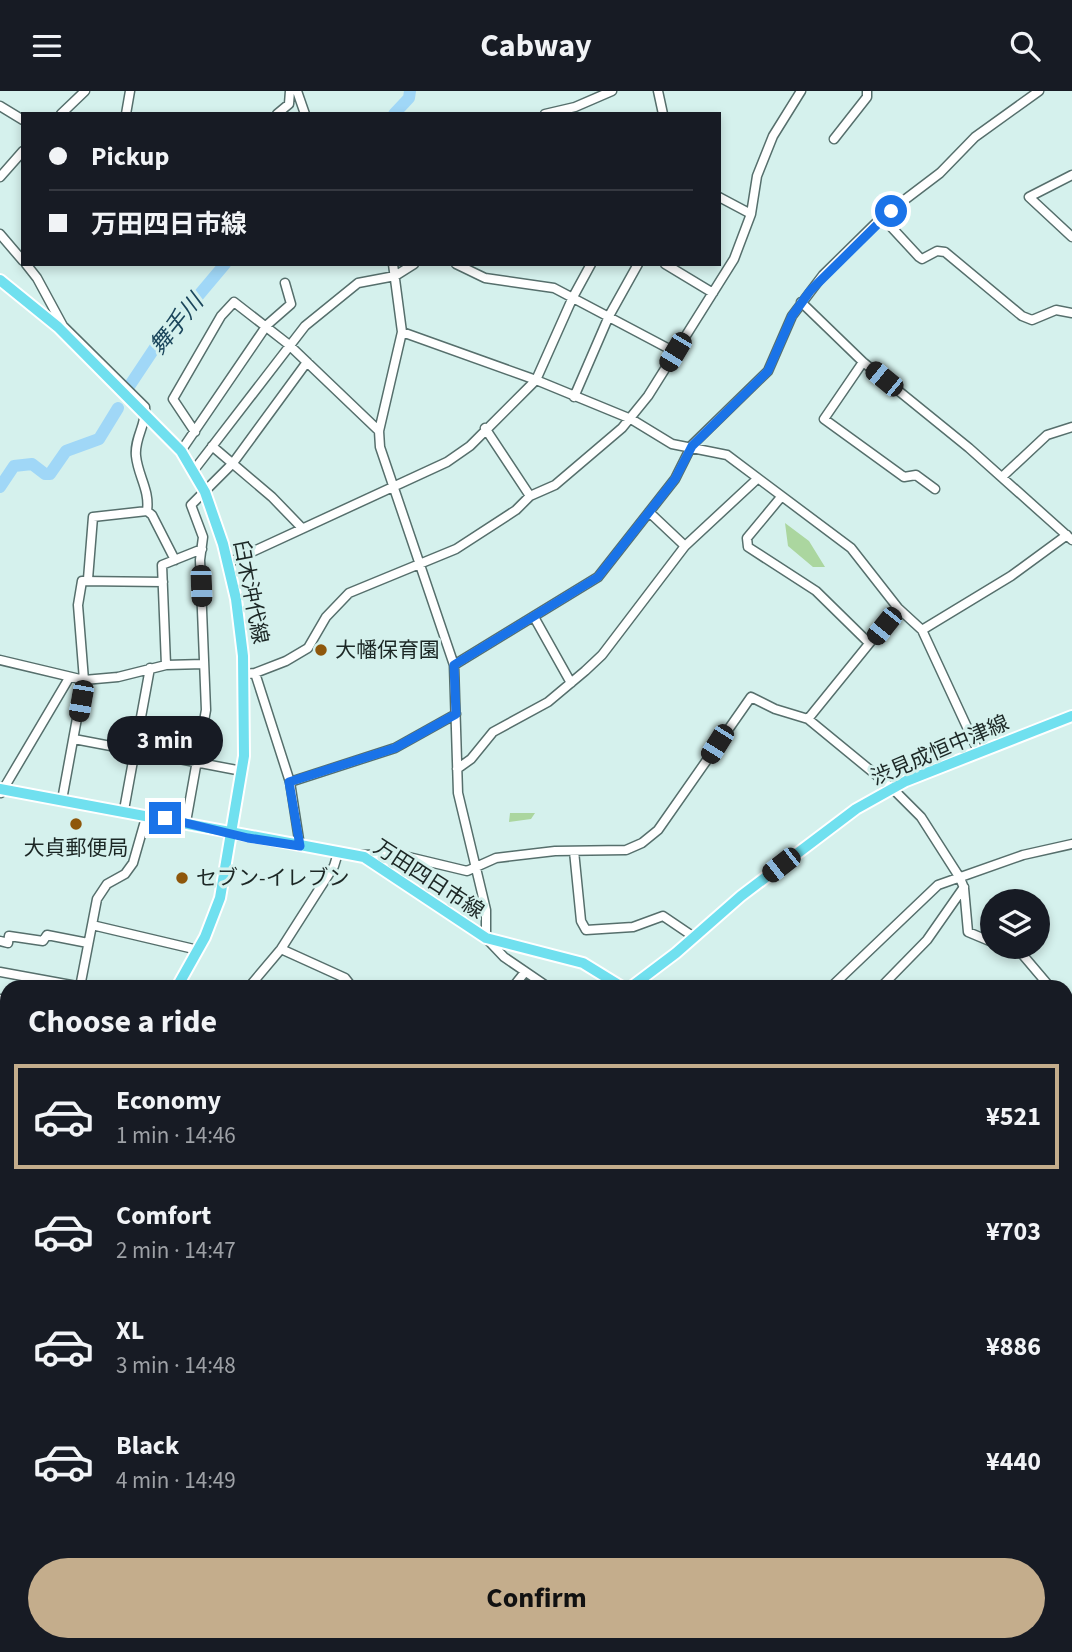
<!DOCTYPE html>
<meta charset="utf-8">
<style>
body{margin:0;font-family:"Source Sans 3","Noto Sans JP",sans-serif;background:#242831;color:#f1f3f6;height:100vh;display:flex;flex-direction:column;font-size:26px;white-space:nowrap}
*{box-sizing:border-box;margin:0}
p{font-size:23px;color:#9ea1a6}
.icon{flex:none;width:38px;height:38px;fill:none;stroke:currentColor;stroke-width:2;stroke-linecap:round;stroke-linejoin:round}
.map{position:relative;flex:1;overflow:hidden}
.details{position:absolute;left:0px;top:889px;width:1073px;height:672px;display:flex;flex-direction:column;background:#171b24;border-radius:21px 21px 0 0;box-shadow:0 4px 10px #0003}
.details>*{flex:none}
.top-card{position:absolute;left:21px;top:21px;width:700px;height:154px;border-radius:0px;box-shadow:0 4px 10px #0003;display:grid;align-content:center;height:154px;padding:0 28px;background:#171b24}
.controls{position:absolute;left:980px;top:798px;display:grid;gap:14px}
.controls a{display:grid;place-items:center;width:70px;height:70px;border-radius:50%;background:#171b24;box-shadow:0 4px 10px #0003;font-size:35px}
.end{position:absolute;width:32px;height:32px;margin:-16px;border:9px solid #1a73e8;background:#fff;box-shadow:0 0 0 4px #fff}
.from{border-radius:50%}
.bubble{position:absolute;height:49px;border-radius:24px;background:#171b24;box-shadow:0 4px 10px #0003;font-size:23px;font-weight:700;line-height:49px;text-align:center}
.car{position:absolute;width:21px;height:42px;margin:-21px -10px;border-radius:9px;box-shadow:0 0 5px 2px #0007;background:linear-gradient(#222 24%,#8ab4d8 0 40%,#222 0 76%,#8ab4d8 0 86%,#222 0)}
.top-card b{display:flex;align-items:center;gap:24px;height:66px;font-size:26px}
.top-card b+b{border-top:2px solid #363941}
.top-card i{width:18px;height:18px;background:#f1f3f6}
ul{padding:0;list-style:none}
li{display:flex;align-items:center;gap:21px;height:105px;margin:0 14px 10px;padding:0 14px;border:4px solid transparent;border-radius:0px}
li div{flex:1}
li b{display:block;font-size:26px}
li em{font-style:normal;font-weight:700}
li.current{border-color:#c4ad8c}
li>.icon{width:63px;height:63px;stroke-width:1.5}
h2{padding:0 28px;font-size:32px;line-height:84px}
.action{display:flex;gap:14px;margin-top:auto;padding:14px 28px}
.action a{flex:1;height:80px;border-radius:42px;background:#c4ad8c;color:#111;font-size:28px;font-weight:700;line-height:80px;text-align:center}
header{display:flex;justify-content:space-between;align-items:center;height:91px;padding:0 28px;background:#171b24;font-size:32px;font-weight:700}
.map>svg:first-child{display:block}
.green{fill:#abd69f}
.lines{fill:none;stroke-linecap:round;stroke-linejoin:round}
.stream{stroke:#78a2b8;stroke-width:2}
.river{stroke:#a0d7f7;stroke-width:12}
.minor-casing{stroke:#566f6c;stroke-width:11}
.major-casing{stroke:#fff;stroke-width:14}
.minor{stroke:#fff;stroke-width:8}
.major{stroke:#70e0ef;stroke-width:10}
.route{stroke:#1a73e8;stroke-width:9}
.poi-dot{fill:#8e570b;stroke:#d5f1ed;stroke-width:2.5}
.labels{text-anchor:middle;stroke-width:6;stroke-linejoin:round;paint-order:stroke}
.street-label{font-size:21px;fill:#1c2725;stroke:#d5f1ed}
.poi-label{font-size:21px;fill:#1c2725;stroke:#d5f1ed;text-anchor:start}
.water-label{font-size:23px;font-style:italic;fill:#1b465c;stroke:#d5f1ed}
</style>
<header><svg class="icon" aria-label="menu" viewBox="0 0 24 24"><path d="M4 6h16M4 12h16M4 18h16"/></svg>Cabway<svg class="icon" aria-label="search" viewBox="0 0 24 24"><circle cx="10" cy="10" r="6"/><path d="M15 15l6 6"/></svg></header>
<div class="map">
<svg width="1072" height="1561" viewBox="0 0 1072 1561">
<rect width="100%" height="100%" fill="#d5f1ed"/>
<!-- green -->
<path class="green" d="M 785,432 L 809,450 L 825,476 L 813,476 L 788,455 Z
M 510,722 L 535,722 L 531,728 L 509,731 Z
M 0,1307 L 7,1315 L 7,1554 L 83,1554 L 80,1561 L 0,1561 Z
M 99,1554 L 179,1554 L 181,1561 L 97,1561 Z"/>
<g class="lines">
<!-- stream -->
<path class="stream" d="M 0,1390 L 7,1384
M 1066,1429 L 1072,1412
M 907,1561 L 915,1554"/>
<!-- river -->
<path class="river" d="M 394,23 L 409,7 L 410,0
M 130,294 L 156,255 L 225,173
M 0,396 L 14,375 L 32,373 L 45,383 L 50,383 L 66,360 L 99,348 L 118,317"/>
<defs>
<path id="minor" d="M 297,0 L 305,23
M 658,0 L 663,23
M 0,15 L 23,29
M 61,23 L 85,0
M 126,23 L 130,0
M 277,23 L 289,13 L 290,0
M 545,23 L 575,16 L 612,0
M 834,48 L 867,6 L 867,0
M 1072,84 L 1029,106 L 1072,146
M 0,86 L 23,60
M 719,106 L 751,123
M 882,126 L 919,166 L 922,168 L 937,160 L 945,161 L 1022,225 L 1032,229 L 1056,219 L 1072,222
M 0,143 L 23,170
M 26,173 L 37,187 L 63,235 L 145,316 C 147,333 134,347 136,365 C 138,385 150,399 147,420 L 152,424 L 175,469
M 393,173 L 402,241 L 379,340 L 380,356 L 454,574 L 458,702 L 486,819 L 486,847 L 504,866 L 548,896
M 456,173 L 485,187 L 554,197 L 675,261
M 665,173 L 713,202
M 801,211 L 863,271 L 969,357 L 1072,449
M 402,241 L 536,289 L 631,328 L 672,353 L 727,364 L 851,457 L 898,517 L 922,539 L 979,662
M 863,271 L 824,328 L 904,386 L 916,384 L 935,398
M 574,306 L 609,225 L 638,173
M 485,337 L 530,405
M 195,341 L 173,308 L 221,225 L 234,211 L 288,253 L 379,340
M 212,355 L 272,406 L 301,436
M 181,360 L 267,234 L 291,213 L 285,192
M 194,379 L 305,235 L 358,192 L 395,185 L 414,173
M 1002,386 L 1047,344 L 1072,336
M 781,406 L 747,447 L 748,456 L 816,500 L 869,552
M 649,421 L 685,455
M 228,472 L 447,371 L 470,355 L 536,289 L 573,206 L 591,173
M 88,488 L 93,426 L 147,420
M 534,526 L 571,592
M 922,539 L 1011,485 L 1067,444
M 0,569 L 84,589 L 118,586 L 166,574 L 204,573
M 166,574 L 162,474 L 202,458
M 454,574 L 598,486 L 675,388 L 692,354 L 768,280 L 792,225 L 823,184 L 882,126 L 940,82 L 975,46 L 1039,0
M 255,582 L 290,691 L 300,755
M 244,583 L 255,582 L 286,570 L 308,557 L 326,526 L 349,502 L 456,458 L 516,419 L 530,405 L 555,394 L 622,337 L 648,305 L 734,168 L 751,123 L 757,85 L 773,45 L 801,0
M 808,628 L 898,517
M 74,648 L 242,680
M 457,678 L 471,668 L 493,641 L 548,611 L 585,580 L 602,564 L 685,455 L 756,389
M 290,691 L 395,657 L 456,623
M 1,702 L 69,587
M 62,709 L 84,589 L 78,514 L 82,490 L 163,491
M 124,719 L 150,577
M 186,731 L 206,619 L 200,469 L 203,446 L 191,414 L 233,372 L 307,271
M 574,760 L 581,830 L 586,839 L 633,836 L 663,825 L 694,846
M 361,764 L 396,763 L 467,780 L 496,767 L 555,760 L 626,759 L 642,752 L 658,739 L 751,606 L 775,618 L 808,628 L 892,697 L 921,726 L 960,787 L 964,797 L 968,841 L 992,851
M 92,834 L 198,859
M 0,850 L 8,852 L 9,845 L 43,850 L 47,844 L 88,852
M 1007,856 L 1022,863 L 1050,896
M 281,858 L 345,887 L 352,896
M 0,881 L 82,896
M 80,896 L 97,808 L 107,793 L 125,783 L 133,772 L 147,723
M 249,896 L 281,858 L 334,775 L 338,762
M 513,896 L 525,881
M 831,896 L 938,794 L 1023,764 L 1072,753
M 881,896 L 927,849 L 964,796
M 0,908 L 7,909
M 1066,909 L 1072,913
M 1066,1029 L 1072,1021
M 0,1091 L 7,1101
M 1066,1233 L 1072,1230
M 0,1287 L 7,1284
M 0,1303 L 7,1311
M 1066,1446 L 1072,1431
M 1066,1475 L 1072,1474
M 296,1554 L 298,1561
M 379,1554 L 379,1561
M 609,1554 L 609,1561
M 853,1554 L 860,1561
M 87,1561 L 90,1554
M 511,1561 L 516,1554
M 899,1561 L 905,1554"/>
<path id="major" d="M 0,189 L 58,236 L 181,360 L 205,401 L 223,453 L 236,508 L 243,565 L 244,665 L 220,807 L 205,846 L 177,896
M 0,698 L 364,766 L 486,847 L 583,872 L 622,896
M 631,896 L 676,862 L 741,805 L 856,718 L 906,690 L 1072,625
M 0,1066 L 7,1061
M 1066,1176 L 1072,1180"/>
</defs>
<!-- minor casing -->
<use href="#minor" class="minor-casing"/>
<!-- major casing -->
<use href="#major" class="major-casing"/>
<!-- minor -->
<use href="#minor" class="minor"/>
<!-- major -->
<use href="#major" class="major"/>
</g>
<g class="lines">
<!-- route -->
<path class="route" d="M 165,727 L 248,747 L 300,755 L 289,691 L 395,657 L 456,623 L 454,574 L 598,486 L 675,388 L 692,355 L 768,280 L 792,225 L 810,200 L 891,120"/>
</g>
<!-- markers -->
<g class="poi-dot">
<circle cx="321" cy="559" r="7"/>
<circle cx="76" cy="733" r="7"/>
<circle cx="182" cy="787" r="7"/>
</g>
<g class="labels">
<!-- street labels -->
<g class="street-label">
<text transform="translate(251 501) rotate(79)" y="7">臼木沖代線</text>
<text transform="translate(940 659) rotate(-23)" y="7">渋見成恒中津線</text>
<text transform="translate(429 788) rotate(33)" y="7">万田四日市線</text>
</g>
<!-- poi labels -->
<g class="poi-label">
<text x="335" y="566">大幡保育園</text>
<text x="76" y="764" text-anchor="middle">大貞郵便局</text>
<text x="196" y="794">セブン-イレブン</text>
</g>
<!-- water labels -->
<g class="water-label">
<text transform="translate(176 233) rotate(-51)" y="8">舞手川</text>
</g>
</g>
</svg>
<div class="controls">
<a><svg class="icon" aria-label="layers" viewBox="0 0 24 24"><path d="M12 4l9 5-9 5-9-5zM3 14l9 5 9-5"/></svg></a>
</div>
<i class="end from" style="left:891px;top:120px"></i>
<i class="end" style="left:165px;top:727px"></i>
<div class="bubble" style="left:107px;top:625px;width:116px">3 min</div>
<i class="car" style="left:675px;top:261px;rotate:211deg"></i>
<i class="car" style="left:884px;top:288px;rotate:309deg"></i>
<i class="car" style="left:201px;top:495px;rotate:178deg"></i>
<i class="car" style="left:884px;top:535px;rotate:219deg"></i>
<i class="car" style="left:81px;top:610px;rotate:190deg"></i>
<i class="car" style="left:717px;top:653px;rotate:212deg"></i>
<i class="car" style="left:781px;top:774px;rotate:232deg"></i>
<div class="top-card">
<b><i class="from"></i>Pickup</b>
<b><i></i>万田四日市線</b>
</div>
<section class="details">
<h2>Choose a ride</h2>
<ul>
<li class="current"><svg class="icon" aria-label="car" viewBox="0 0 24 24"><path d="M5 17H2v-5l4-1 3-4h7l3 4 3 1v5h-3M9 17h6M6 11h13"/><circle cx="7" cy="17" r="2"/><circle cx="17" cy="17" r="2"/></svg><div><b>Economy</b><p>1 min · 14:46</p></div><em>¥521</em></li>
<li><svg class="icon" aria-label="car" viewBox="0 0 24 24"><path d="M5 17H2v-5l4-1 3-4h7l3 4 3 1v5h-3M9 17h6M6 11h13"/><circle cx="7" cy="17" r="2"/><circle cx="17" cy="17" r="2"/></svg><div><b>Comfort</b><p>2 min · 14:47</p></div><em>¥703</em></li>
<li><svg class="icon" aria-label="car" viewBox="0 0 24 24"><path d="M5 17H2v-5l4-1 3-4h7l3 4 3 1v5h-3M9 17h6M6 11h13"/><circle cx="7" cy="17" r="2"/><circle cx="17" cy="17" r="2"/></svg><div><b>XL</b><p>3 min · 14:48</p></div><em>¥886</em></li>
<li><svg class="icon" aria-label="car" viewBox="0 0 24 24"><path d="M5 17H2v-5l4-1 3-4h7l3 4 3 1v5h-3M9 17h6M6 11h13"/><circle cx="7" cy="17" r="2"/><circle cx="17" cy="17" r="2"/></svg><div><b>Black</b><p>4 min · 14:49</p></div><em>¥440</em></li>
</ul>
<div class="action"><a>Confirm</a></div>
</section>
</div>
